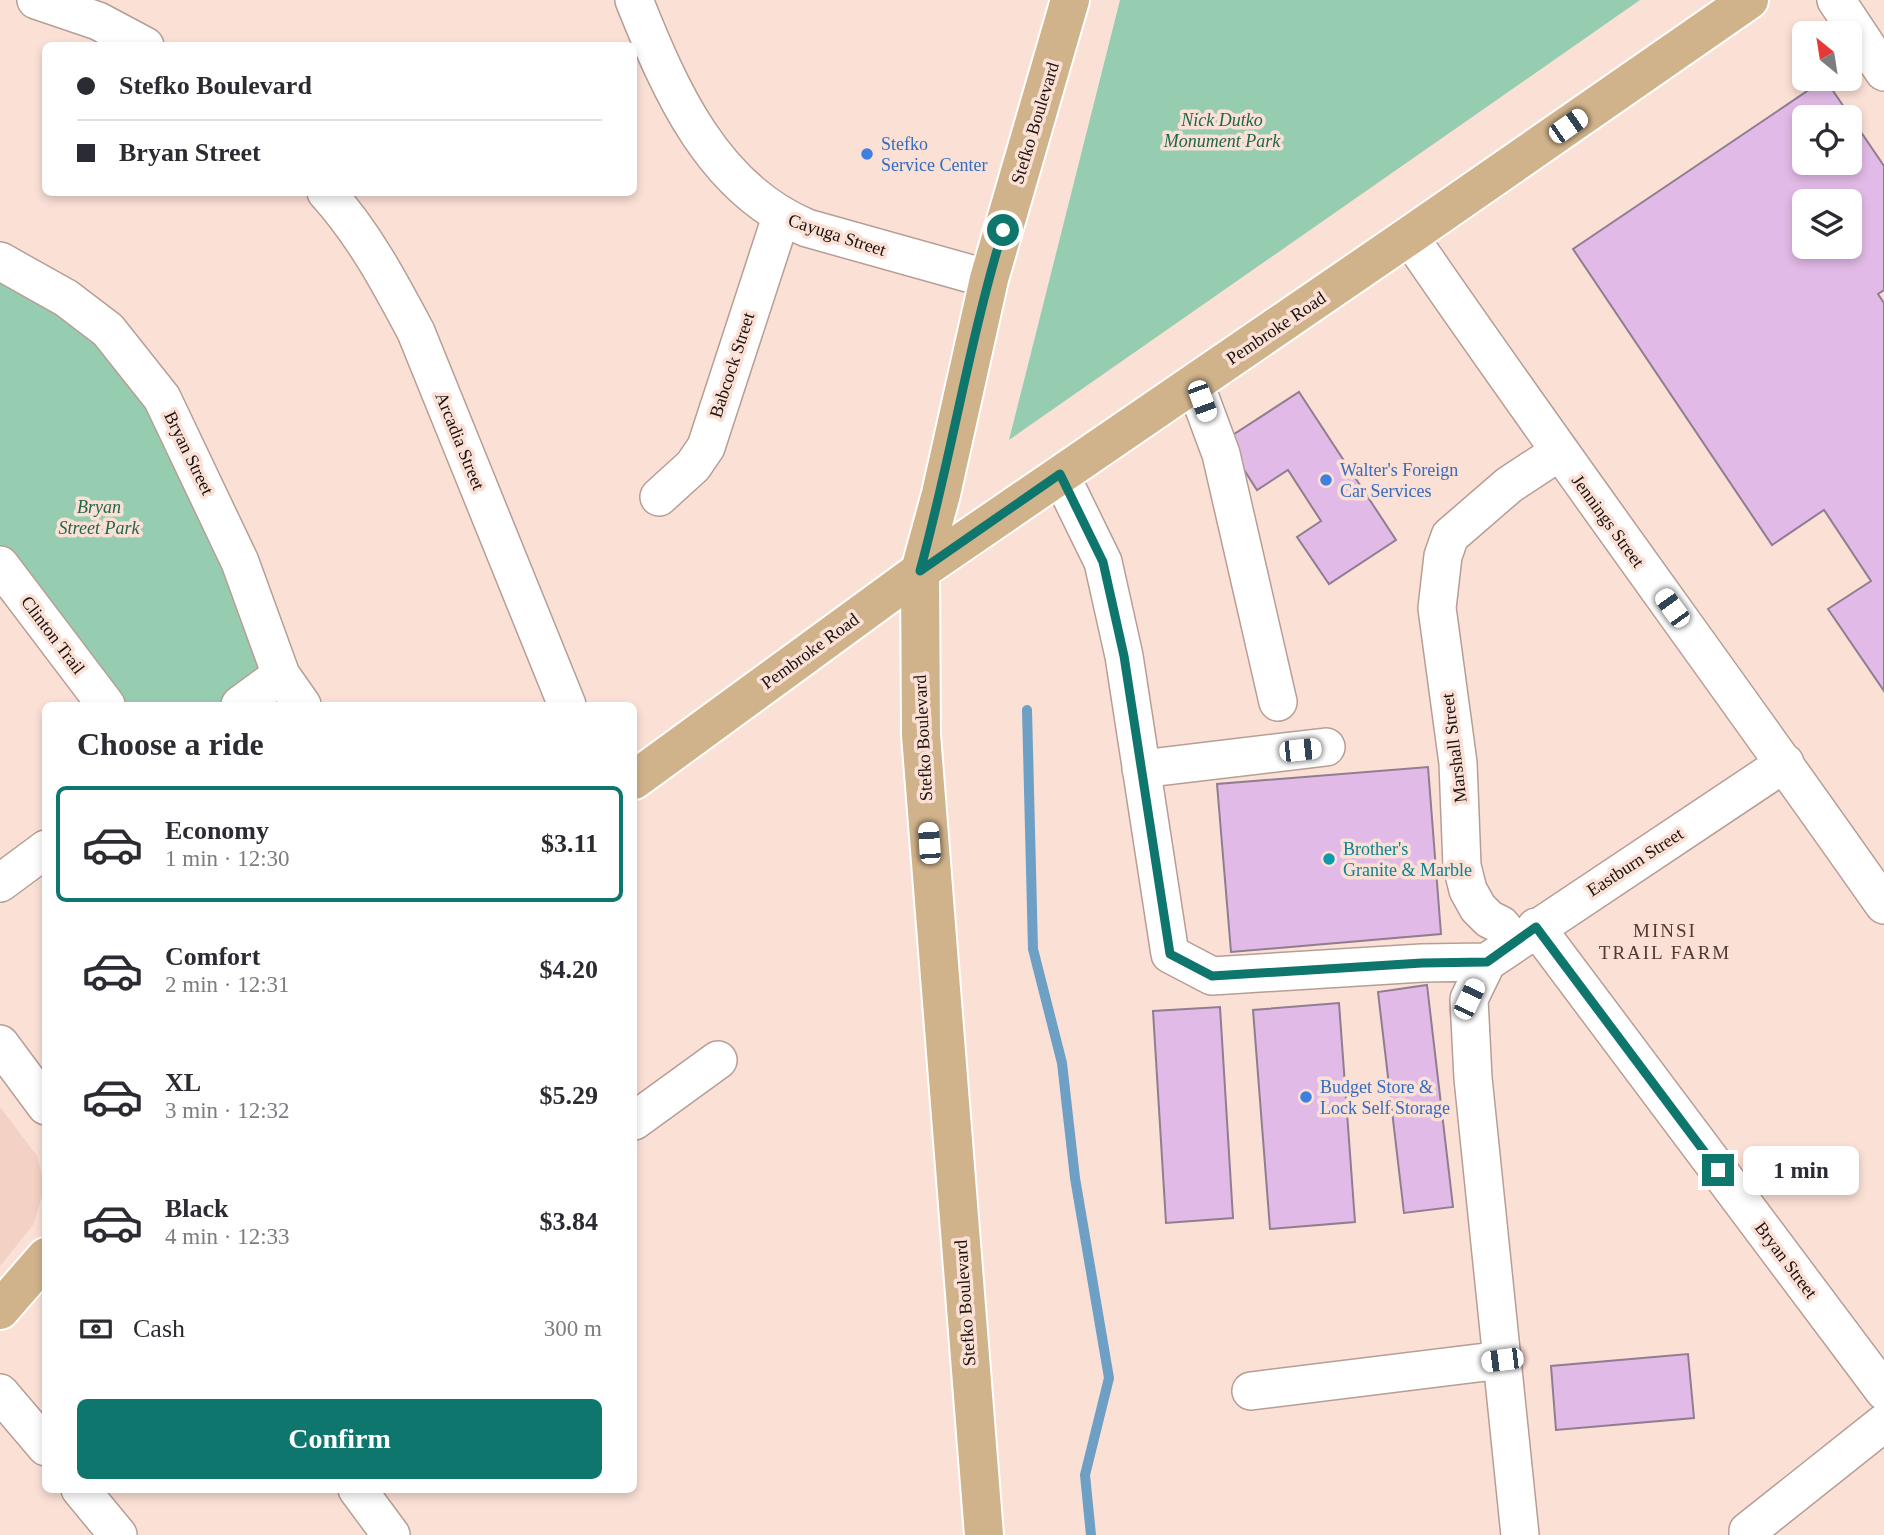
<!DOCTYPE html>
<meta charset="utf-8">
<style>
body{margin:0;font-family:Georgia,serif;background:#f2f2f3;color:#2b2b33;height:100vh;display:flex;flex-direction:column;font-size:26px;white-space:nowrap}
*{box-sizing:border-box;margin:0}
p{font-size:23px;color:#7c7c81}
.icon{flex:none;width:38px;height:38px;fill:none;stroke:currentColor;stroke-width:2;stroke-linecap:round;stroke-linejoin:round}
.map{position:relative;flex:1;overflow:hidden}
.drawer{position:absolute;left:42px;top:702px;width:595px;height:791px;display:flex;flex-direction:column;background:#fff;border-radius:10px;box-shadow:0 4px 10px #0003}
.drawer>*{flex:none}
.top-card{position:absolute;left:42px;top:42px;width:595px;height:154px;border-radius:10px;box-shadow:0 4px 10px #0003;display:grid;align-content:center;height:154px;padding:0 35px;background:#fff}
.needle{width:46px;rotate:330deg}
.buttons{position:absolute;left:1792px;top:21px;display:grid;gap:14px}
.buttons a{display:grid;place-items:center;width:70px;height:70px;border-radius:10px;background:#fff;box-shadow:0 4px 10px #0003;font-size:35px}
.end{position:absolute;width:32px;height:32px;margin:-16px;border:9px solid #0f766e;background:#fff;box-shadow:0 0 0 4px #fff}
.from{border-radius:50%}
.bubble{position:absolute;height:49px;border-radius:10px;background:#fff;box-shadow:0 4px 10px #0003;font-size:23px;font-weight:800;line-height:49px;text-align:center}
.car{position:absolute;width:21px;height:42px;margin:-21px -10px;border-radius:9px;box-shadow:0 0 5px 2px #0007;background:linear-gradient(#fff 24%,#345 0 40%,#fff 0 76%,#345 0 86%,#fff 0)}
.top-card b{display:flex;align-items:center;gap:24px;height:66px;font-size:26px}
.top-card b+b{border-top:2px solid #e1e1e2}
.top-card i{width:18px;height:18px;background:#2b2b33}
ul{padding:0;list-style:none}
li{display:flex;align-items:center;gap:21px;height:116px;margin:0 14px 10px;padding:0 21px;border:4px solid transparent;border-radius:10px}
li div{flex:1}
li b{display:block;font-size:26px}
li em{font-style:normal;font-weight:800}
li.active{border-color:#0f766e}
li>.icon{width:63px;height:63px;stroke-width:1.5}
h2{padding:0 35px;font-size:32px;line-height:84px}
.pay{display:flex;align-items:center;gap:18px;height:77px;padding:0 35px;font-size:26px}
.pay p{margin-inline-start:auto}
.action{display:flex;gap:14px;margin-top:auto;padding:14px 35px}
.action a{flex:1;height:80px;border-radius:10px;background:#0f766e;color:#fff;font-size:28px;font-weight:800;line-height:80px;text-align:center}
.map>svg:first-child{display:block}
.built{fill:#f3d1c4}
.green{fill:#96cdb1}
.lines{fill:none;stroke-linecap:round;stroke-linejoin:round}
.stream{stroke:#6da0c4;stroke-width:10}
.building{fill:#e2bae7;stroke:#8e7e90;stroke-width:2;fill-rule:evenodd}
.minor-casing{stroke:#b79e94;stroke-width:40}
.major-casing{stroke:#fff;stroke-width:42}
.minor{stroke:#fff;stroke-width:37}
.major{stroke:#d0b38b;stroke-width:38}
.route{stroke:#0f766e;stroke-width:9}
.shop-dot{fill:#3f7fe0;stroke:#fbe0d6;stroke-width:2.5}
.culture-dot{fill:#0f9aa8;stroke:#fbe0d6;stroke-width:2.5}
.labels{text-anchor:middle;stroke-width:7;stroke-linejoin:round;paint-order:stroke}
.park-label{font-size:18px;font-style:italic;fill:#1f664a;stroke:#fbe0d6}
.street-label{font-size:18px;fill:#1a110d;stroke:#fbe0d6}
.shop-label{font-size:18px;fill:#366cbe;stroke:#fbe0d6;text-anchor:start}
.culture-label{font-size:18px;fill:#0d838f;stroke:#fbe0d6;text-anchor:start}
.neighbourhood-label{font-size:19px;letter-spacing:2px;fill:#4f3a32;stroke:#fbe0d6}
</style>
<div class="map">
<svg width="1884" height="1535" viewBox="0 0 1884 1535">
<rect width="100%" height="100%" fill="#fbe0d6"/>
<!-- built -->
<path class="built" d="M 0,1107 L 37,1156 L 45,1187 L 33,1225 L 0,1266 Z"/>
<!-- green -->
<path class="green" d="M 1120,0 L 1640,0 L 1009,440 Z
M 0,275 L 77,323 L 141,390 L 262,649 L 259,677 L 218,705 L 124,705 L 0,554 Z"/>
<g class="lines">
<!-- stream -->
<path class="stream" d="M 1027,710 L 1033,949 L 1062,1063 L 1075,1178 L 1109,1378 L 1085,1475 L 1091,1535"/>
</g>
<!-- building -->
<path class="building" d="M 1825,79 L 1884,166 L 1884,290 L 1878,294 L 1884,303 L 1884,691 L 1828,609 L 1871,581 L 1824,510 L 1772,545 L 1573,249 ZM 1804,117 L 1850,117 L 1850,163 L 1804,163 ZM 1804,201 L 1850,201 L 1850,247 L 1804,247 Z
M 1299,392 L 1396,540 L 1329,584 L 1297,537 L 1321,521 L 1288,470 L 1257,490 L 1225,440 Z
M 1428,767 L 1441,934 L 1231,952 L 1217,784 Z
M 1427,985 L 1453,1207 L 1404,1213 L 1378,992 Z
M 1339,1003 L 1355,1222 L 1270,1229 L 1253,1010 Z
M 1220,1007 L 1233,1218 L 1166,1223 L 1153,1011 Z
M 1688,1354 L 1694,1418 L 1556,1430 L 1551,1366 Z"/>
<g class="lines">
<defs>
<path id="minor" d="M 36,0 L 98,21 L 145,46
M 634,0 C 670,90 712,188 807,228 L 989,279
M 1836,0 L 1884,72
M 326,192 C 364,234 390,283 416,332 L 567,705
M 1409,236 C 1564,462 1727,681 1884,905
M 0,261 L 66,298 L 108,330 L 162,398 L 240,562 L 281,675 L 302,705
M 1195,384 L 1221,454 L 1278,702
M 1060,474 L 1103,562 L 1124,656 L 1170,954 L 1212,976 L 1422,963 L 1487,962
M 659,497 L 693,466 L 706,447 L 781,217
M 0,565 L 106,705
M 240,705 L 281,675
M 1141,769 L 1326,747
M 0,883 L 46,849
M 1536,927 L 1884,1391
M 1515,942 L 1501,925 L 1489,919 L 1478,908 L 1468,890 L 1462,866 L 1458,763 L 1437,608 L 1443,556 L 1450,536 L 1509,485 L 1559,452
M 0,1044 L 46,1106
M 634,1121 L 718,1060
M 1251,1391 L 1502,1360
M 0,1393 L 46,1447
M 80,1489 L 118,1535
M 357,1489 L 391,1535
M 1520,1535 L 1473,1078 L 1469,999 L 1487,962 L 1785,763
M 1748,1535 L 1748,1531 L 1884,1423"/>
<path id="major" d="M 634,780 L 920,571 L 1409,236 L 1749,0
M 0,1310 L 46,1257
M 984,1535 L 921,735 L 920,571 L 941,494 L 989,279 L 1070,0"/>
</defs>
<!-- minor casing -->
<use href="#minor" class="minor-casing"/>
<!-- major casing -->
<use href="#major" class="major-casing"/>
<!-- minor -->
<use href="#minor" class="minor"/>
<!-- major -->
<use href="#major" class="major"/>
</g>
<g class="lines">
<!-- route -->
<path class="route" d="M 1003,230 C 969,342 951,458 920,571 L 1060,474 L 1103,562 L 1124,656 L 1170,954 L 1212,976 L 1422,963 L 1487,962 L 1536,927 L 1718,1170"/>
</g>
<!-- markers -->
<g class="shop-dot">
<circle cx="867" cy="154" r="7"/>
<circle cx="1326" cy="480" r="7"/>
<circle cx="1306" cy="1097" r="7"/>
</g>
<circle class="culture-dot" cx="1329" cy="859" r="7"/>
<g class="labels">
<!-- park labels -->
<g class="park-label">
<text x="1222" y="126">Nick Dutko<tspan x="1222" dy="21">Monument Park</tspan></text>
<text x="99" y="513">Bryan<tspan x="99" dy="21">Street Park</tspan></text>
</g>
<!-- street labels -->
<g class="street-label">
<text transform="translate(1035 123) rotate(-73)" y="6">Stefko Boulevard</text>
<text transform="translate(837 235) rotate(18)" y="6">Cayuga Street</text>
<text transform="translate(1276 328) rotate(-34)" y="6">Pembroke Road</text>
<text transform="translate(732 365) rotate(-72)" y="6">Babcock Street</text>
<text transform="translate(460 441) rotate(68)" y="6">Arcadia Street</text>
<text transform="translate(189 453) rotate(64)" y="6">Bryan Street</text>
<text transform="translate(1608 521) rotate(54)" y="6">Jennings Street</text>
<text transform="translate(53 635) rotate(53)" y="6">Clinton Trail</text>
<text transform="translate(810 651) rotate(-36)" y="6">Pembroke Road</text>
<text transform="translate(923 738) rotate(-93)" y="6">Stefko Boulevard</text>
<text transform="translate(1454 748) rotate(-97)" y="6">Marshall Street</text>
<text transform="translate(1635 862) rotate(-33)" y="6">Eastburn Street</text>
<text transform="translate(1786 1260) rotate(53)" y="6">Bryan Street</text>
<text transform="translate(965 1303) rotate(-94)" y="6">Stefko Boulevard</text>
</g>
<!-- shop labels -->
<g class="shop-label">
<text x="881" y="150">Stefko<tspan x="881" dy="21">Service Center</tspan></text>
<text x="1340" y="476">Walter's Foreign<tspan x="1340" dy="21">Car Services</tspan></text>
<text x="1320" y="1093">Budget Store &amp;<tspan x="1320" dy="21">Lock Self Storage</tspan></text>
</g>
<!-- culture labels -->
<g class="culture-label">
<text x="1343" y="855">Brother's<tspan x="1343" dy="21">Granite &amp; Marble</tspan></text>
</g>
<!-- neighbourhood labels -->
<g class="neighbourhood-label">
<text x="1665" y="937">MINSI<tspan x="1665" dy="22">TRAIL FARM</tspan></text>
</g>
</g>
</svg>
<div class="buttons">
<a><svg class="needle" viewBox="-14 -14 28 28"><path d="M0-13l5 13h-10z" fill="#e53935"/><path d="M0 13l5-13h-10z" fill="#7c7c81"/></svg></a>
<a><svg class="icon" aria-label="locate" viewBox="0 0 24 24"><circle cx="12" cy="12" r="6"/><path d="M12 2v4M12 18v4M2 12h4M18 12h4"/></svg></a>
<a><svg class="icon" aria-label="layers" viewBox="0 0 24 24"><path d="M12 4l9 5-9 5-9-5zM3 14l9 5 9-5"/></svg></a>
</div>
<i class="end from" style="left:1003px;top:230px"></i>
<i class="end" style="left:1718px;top:1170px"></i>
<div class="bubble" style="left:1743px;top:1146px;width:116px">1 min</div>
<i class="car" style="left:1568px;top:126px;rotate:55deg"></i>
<i class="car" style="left:1202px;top:401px;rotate:160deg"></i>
<i class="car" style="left:1672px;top:608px;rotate:324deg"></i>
<i class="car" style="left:1300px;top:750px;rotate:84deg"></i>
<i class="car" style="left:929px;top:843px;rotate:356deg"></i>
<i class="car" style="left:1469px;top:999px;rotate:25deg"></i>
<i class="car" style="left:1502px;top:1360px;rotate:263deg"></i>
<div class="top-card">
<b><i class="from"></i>Stefko Boulevard</b>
<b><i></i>Bryan Street</b>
</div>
<section class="drawer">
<h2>Choose a ride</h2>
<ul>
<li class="active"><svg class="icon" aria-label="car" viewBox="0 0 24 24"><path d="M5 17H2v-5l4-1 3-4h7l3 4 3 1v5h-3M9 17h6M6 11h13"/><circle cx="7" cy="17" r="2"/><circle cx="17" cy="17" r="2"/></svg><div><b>Economy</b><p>1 min · 12:30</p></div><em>$3.11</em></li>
<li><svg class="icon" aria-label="car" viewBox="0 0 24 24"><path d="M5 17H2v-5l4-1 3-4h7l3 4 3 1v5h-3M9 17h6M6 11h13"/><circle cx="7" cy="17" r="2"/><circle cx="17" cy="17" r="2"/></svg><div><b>Comfort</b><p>2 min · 12:31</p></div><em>$4.20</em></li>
<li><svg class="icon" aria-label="car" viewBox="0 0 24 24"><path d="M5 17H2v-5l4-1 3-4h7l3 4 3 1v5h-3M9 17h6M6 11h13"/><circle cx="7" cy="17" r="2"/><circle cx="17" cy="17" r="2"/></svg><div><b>XL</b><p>3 min · 12:32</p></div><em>$5.29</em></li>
<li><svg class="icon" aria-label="car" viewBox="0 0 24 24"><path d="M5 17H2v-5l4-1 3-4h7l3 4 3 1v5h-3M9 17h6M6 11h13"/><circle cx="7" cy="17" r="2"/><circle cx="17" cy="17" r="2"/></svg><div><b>Black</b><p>4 min · 12:33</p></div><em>$3.84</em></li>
</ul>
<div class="pay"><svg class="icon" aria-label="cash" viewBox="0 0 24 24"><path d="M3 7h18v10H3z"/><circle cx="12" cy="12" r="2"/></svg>Cash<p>300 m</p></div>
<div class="action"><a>Confirm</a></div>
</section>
</div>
